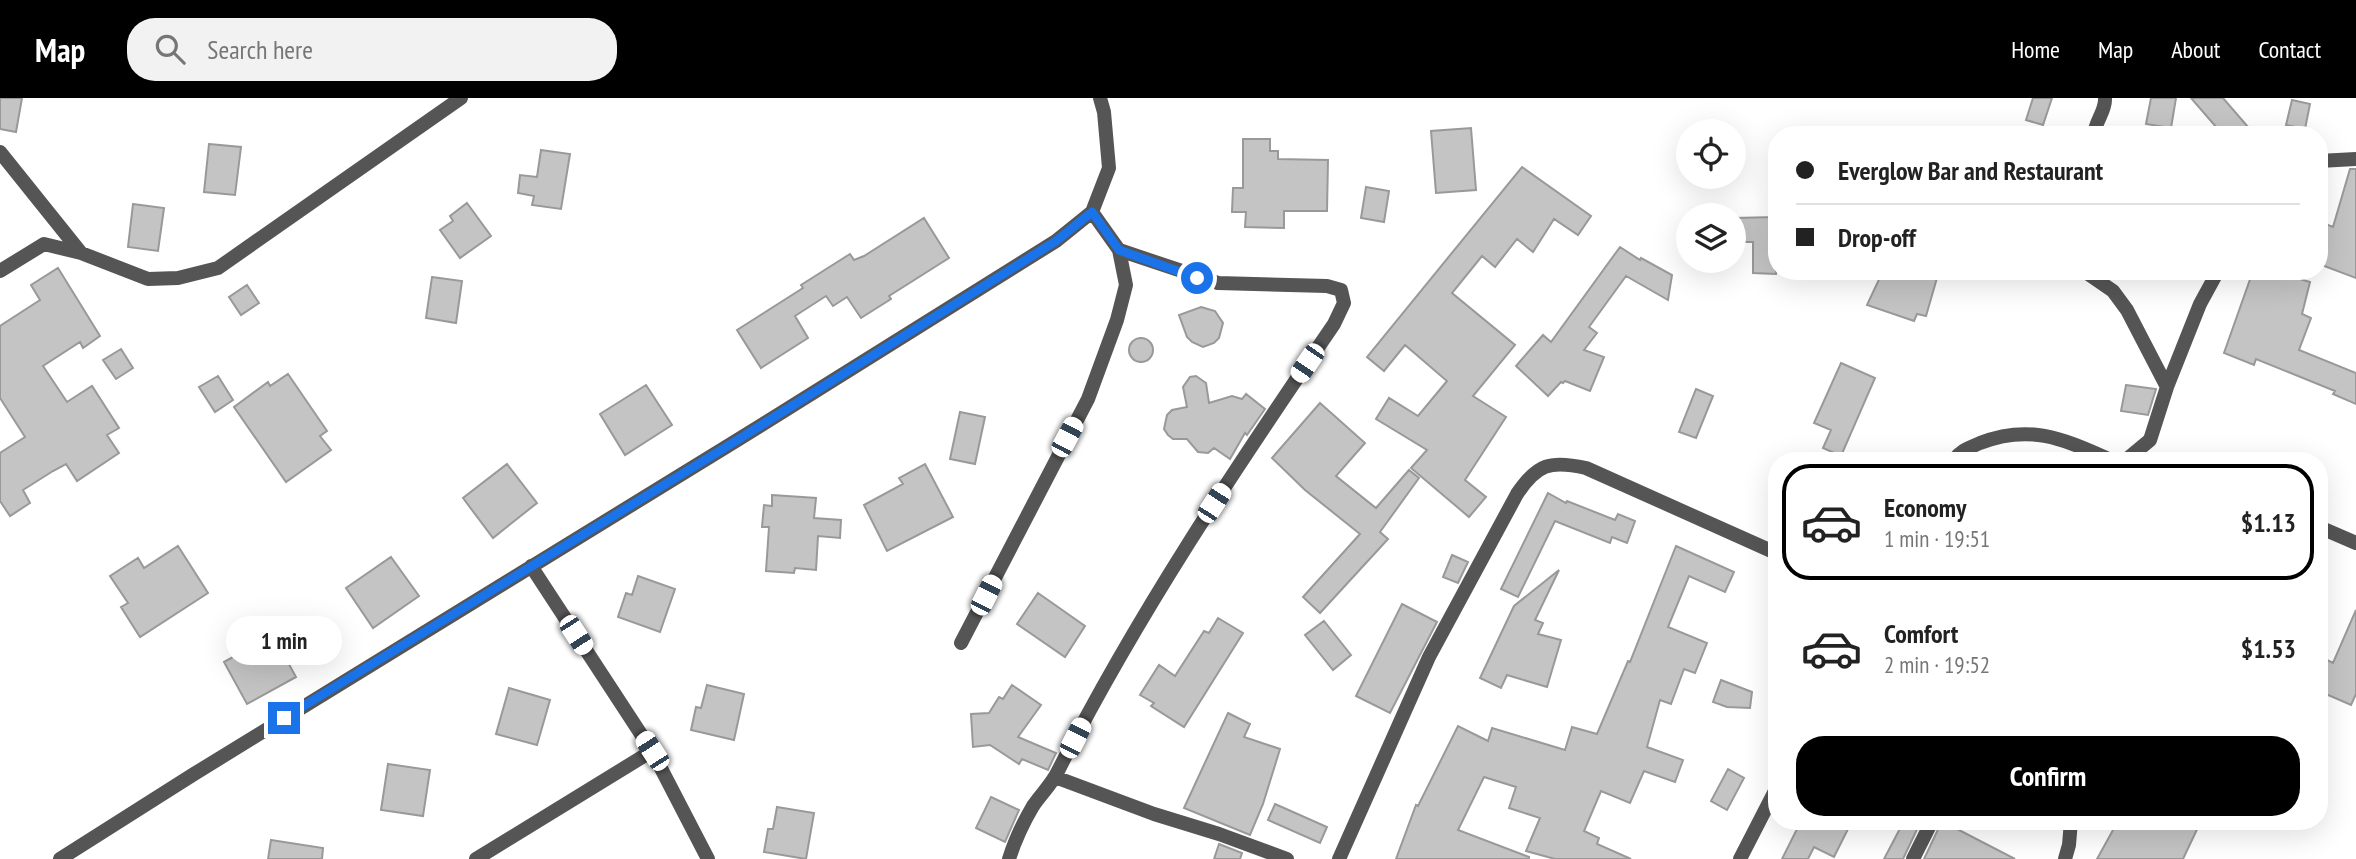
<!DOCTYPE html>
<meta charset="utf-8">
<style>
body{margin:0;font-family:"PT Sans Narrow",sans-serif;background:#f2f2f2;color:#222;height:100vh;display:flex;flex-direction:column;font-size:26px;white-space:nowrap}
*{box-sizing:border-box;margin:0}
p{font-size:23px;color:#767676}
.icon{flex:none;width:38px;height:38px;fill:none;stroke:currentColor;stroke-width:2;stroke-linecap:round;stroke-linejoin:round}
.map{position:relative;flex:1;overflow:hidden}
.panel{position:absolute;left:1768px;top:354px;width:560px;height:378px;display:flex;flex-direction:column;background:#fff;border-radius:28px;box-shadow:0 7px 28px #0002}
.panel>*{flex:none}
.top-card{position:absolute;left:1768px;top:28px;width:560px;height:154px;border-radius:28px;box-shadow:0 7px 28px #0002;display:grid;align-content:center;height:154px;padding:0 28px;background:#fff}
.buttons{position:absolute;left:1676px;top:21px;display:grid;gap:14px}
.buttons a{display:grid;place-items:center;width:70px;height:70px;border-radius:50%;background:#fff;box-shadow:0 7px 28px #0002;font-size:35px}
.end{position:absolute;width:32px;height:32px;margin:-16px;border:9px solid #1a73e8;background:#fff;box-shadow:0 0 0 4px #fff}
.from{border-radius:50%}
.bubble{position:absolute;height:49px;border-radius:24px;background:#fff;box-shadow:0 7px 28px #0002;font-size:23px;font-weight:700;line-height:49px;text-align:center}
.car{position:absolute;width:21px;height:42px;margin:-21px -10px;border-radius:9px;box-shadow:0 0 5px 2px #0007;background:linear-gradient(#fff 24%,#345 0 40%,#fff 0 76%,#345 0 86%,#fff 0)}
.top-card b{display:flex;align-items:center;gap:24px;height:66px;font-size:26px}
.top-card b+b{border-top:2px solid #e0e0e0}
.top-card i{width:18px;height:18px;background:#222}
ul{padding:12px 0 0;list-style:none}
li{display:flex;align-items:center;gap:21px;height:116px;margin:0 14px 10px;padding:0 14px;border:4px solid transparent;border-radius:28px}
li div{flex:1}
li b{display:block;font-size:26px}
li em{font-style:normal;font-weight:700}
li.selected{border-color:#000}
li>.icon{width:63px;height:63px;stroke-width:1.5}
.button{display:flex;gap:14px;margin-top:auto;padding:14px 28px}
.button a{flex:1;height:80px;border-radius:28px;background:#000;color:#fff;font-size:28px;font-weight:700;line-height:80px;text-align:center}
header{display:flex;align-items:center;gap:42px;box-sizing:border-box;height:98px;padding:0 35px;background:#000;color:#fff}
header strong{font-size:33px}
nav{display:flex;gap:38px;margin-inline-start:auto;font-size:24px}
.search{width:490px;height:63px;background:#f2f2f2;display:flex;align-items:center;gap:18px;box-sizing:border-box;padding:0 24px;border-radius:28px;color:#767676;font-size:26px}
.map>svg:first-child{display:block}
.building{fill:#c4c4c4;stroke:#999;stroke-width:2}
.lines{fill:none;stroke-linecap:round;stroke-linejoin:round}
.street{stroke:#555;stroke-width:14}
.route{stroke:#1a73e8;stroke-width:9}
</style>
<header>
<strong>Map</strong>
<div class="search"><svg class="icon" aria-label="search" viewBox="0 0 24 24"><circle cx="10" cy="10" r="6"/><path d="M15 15l6 6"/></svg>Search here</div>
<nav><a>Home</a><a>Map</a><a>About</a><a>Contact</a></nav>
</header>
<div class="map">
<svg width="2356" height="761" viewBox="0 0 2356 761">
<rect width="100%" height="100%" fill="#fff"/>
<!-- building -->
<path class="building" d="M 0,0 L 22,0 L 16,34 L 0,31 Z
M 2033,0 L 2052,0 L 2043,27 L 2026,22 Z
M 2151,0 L 2176,0 L 2171,30 L 2146,26 Z
M 2191,0 L 2223,0 L 2255,37 L 2223,37 Z
M 2292,2 L 2310,6 L 2305,31 L 2286,27 Z
M 1471,30 L 1476,92 L 1436,95 L 1431,33 Z
M 1243,41 L 1270,41 L 1270,53 L 1278,53 L 1278,61 L 1328,62 L 1327,113 L 1284,113 L 1284,130 L 1245,129 L 1246,114 L 1232,114 L 1233,90 L 1243,90 Z
M 209,46 L 241,49 L 235,97 L 204,94 Z
M 541,52 L 570,56 L 561,111 L 532,107 L 534,98 L 518,95 L 520,77 L 537,79 Z
M 1522,69 L 1591,118 L 1578,137 L 1554,121 L 1533,154 L 1517,141 L 1495,169 L 1482,158 L 1452,195 L 1515,247 L 1473,298 L 1506,319 L 1465,382 L 1486,399 L 1469,419 L 1411,370 L 1427,352 L 1376,321 L 1389,300 L 1418,318 L 1447,283 L 1405,247 L 1384,273 L 1367,259 Z
M 2350,71 L 2356,71 L 2356,180 L 2319,166 L 2319,135 L 2323,125 L 2333,129 Z
M 1366,89 L 1389,93 L 1384,124 L 1361,120 Z
M 467,105 L 491,138 L 460,160 L 440,132 L 453,123 L 450,118 Z
M 133,106 L 164,110 L 158,153 L 128,149 Z
M 1776,119 L 1776,176 L 1753,175 L 1753,144 L 1734,144 L 1734,120 Z
M 924,120 L 949,160 L 889,198 L 891,201 L 861,220 L 847,199 L 833,208 L 826,198 L 795,218 L 808,240 L 761,270 L 737,232 L 803,190 L 801,187 L 850,156 L 854,162 L 864,158 Z
M 1620,149 L 1640,162 L 1641,160 L 1672,177 L 1668,202 L 1626,178 L 1589,229 L 1597,235 L 1584,252 L 1604,259 L 1590,293 L 1565,283 L 1563,285 L 1561,284 L 1548,298 L 1516,268 L 1543,237 L 1551,244 Z
M 58,170 L 100,238 L 83,250 L 80,244 L 43,268 L 67,304 L 92,288 L 119,330 L 107,337 L 119,355 L 77,383 L 66,366 L 53,373 L 23,392 L 30,405 L 10,418 L 0,403 L 0,355 L 25,339 L 0,300 L 0,228 L 40,202 L 31,187 Z
M 1883,173 L 1939,173 L 1926,218 L 1917,216 L 1914,223 L 1867,207 Z
M 2253,173 L 2272,173 L 2310,184 L 2302,216 L 2311,220 L 2299,252 L 2356,275 L 2356,306 L 2333,296 L 2335,293 L 2256,261 L 2254,267 L 2224,255 Z
M 432,179 L 462,183 L 456,225 L 426,220 Z
M 247,187 L 259,205 L 241,217 L 229,199 Z
M 1201,209 L 1215,213 L 1223,225 L 1219,240 L 1214,245 L 1203,249 L 1192,244 L 1187,239 L 1179,217 Z
M1129 252a12 12 0 1 1 24 0a12 12 0 1 1-24 0Z
M 121,251 L 133,270 L 116,281 L 103,262 Z
M 1841,265 L 1875,280 L 1841,358 L 1823,350 L 1831,332 L 1814,325 Z
M 288,276 L 327,333 L 320,338 L 331,352 L 286,384 L 234,309 L 268,284 L 270,288 Z
M 218,278 L 233,302 L 215,314 L 199,289 Z
M 1196,278 L 1206,285 L 1209,305 L 1232,298 L 1242,301 L 1246,296 L 1265,311 L 1247,337 L 1245,335 L 1230,361 L 1214,350 L 1208,355 L 1198,354 L 1187,341 L 1173,341 L 1168,337 L 1164,331 L 1167,317 L 1172,312 L 1187,309 L 1183,289 L 1190,279 Z
M 646,287 L 672,327 L 625,357 L 600,316 Z
M 2126,287 L 2156,291 L 2148,317 L 2121,313 Z
M 1696,291 L 1713,298 L 1696,340 L 1679,334 Z
M 1320,305 L 1365,345 L 1336,378 L 1376,410 L 1409,372 L 1419,380 L 1380,434 L 1388,441 L 1320,515 L 1303,499 L 1360,436 L 1305,392 L 1272,360 Z
M 960,314 L 985,319 L 975,366 L 950,361 Z
M 507,366 L 537,405 L 493,440 L 463,400 Z
M 925,366 L 953,419 L 887,453 L 864,407 L 903,386 L 899,380 Z
M 1548,395 L 1566,405 L 1567,403 L 1615,422 L 1618,416 L 1635,423 L 1627,445 L 1612,439 L 1610,445 L 1555,423 L 1518,499 L 1501,491 Z
M 772,397 L 816,400 L 814,420 L 841,422 L 840,440 L 818,438 L 816,472 L 795,470 L 794,475 L 766,473 L 769,429 L 762,429 L 764,407 L 772,408 Z
M 178,448 L 208,495 L 140,539 L 121,509 L 128,505 L 110,478 L 138,460 L 144,470 Z
M 1676,448 L 1734,474 L 1725,494 L 1689,478 L 1668,529 L 1707,545 L 1695,575 L 1684,571 L 1671,606 L 1660,602 L 1647,649 L 1683,662 L 1675,684 L 1644,673 L 1630,705 L 1601,693 L 1584,733 L 1599,740 L 1597,746 L 1631,761 L 1555,761 L 1526,753 L 1540,720 L 1509,710 L 1516,689 L 1484,679 L 1458,732 L 1529,759 L 1529,761 L 1396,761 L 1416,707 L 1418,708 L 1458,628 L 1488,643 L 1492,630 L 1565,652 L 1572,629 L 1597,636 L 1628,563 L 1630,564 Z
M 1452,457 L 1468,464 L 1458,485 L 1443,479 Z
M 391,459 L 419,498 L 373,530 L 346,490 Z
M 1559,472 L 1535,522 L 1543,525 L 1538,536 L 1561,542 L 1547,589 L 1507,577 L 1501,590 L 1480,580 L 1514,508 Z
M 638,478 L 675,491 L 660,534 L 618,519 L 626,495 L 632,497 Z
M 1038,495 L 1085,528 L 1065,559 L 1017,526 Z
M 1402,506 L 1437,524 L 1390,615 L 1356,598 Z
M 2356,512 L 2356,596 L 2351,607 L 2319,593 L 2319,558 L 2333,565 Z
M 1218,520 L 1243,535 L 1184,629 L 1151,608 L 1154,605 L 1140,597 L 1159,567 L 1175,578 L 1204,533 L 1209,535 Z
M 1324,523 L 1351,557 L 1333,572 L 1305,537 Z
M 273,537 L 296,579 L 247,606 L 224,564 Z
M 1721,582 L 1752,594 L 1750,610 L 1727,609 L 1713,604 Z
M 707,587 L 744,596 L 734,642 L 691,632 L 696,609 L 701,610 Z
M 1012,587 L 1041,607 L 1018,639 L 1056,655 L 1048,672 L 1022,661 L 1019,666 L 990,647 L 973,649 L 971,616 L 989,615 L 999,599 L 1003,601 Z
M 509,590 L 550,602 L 537,647 L 496,636 Z
M 1228,615 L 1250,626 L 1244,639 L 1280,651 L 1263,706 L 1250,737 L 1184,710 Z
M 388,666 L 430,672 L 423,718 L 381,712 Z
M 1728,671 L 1744,680 L 1727,712 L 1711,703 Z
M 991,699 L 1019,712 L 1005,744 L 976,730 Z
M 1275,706 L 1327,729 L 1320,745 L 1268,722 Z
M 777,709 L 814,715 L 806,761 L 764,754 L 768,731 L 773,731 Z
M 1801,723 L 1852,723 L 1834,759 L 1814,749 L 1808,761 L 1782,761 Z
M 1904,723 L 1921,723 L 1903,761 L 1884,761 Z
M 1942,723 L 1958,723 L 1955,730 L 2015,761 L 1924,761 Z
M 2118,723 L 2201,723 L 2183,761 L 2097,761 Z
M 271,742 L 323,750 L 322,761 L 268,761 Z
M 1219,746 L 1242,755 L 1240,761 L 1214,761 Z"/>
<g class="lines">
<!-- street -->
<path class="street" d="M 2094,37 C 2095,23 2106,13 2105,0
M 0,54 L 81,155
M 2319,63 L 2356,61
M 0,173 L 44,146 L 81,155 L 148,181 L 178,180 L 218,170 L 461,0
M 2084,173 L 2113,193 L 2127,212 L 2167,289
M 1954,362 C 1961,352 1969,350 1980,345 C 2031,325 2065,342 2111,362
M 2126,362 L 2150,342 L 2167,289 L 2200,206 L 2218,173
M 2319,429 L 2356,445
M 531,468 L 652,653 L 708,761
M 961,545 L 1088,301 L 1117,222 L 1126,187 L 1119,152 L 1092,114
M 1055,679 L 1154,716 L 1219,736 L 1287,761
M 60,761 L 194,676 L 739,341 L 1056,143 L 1092,114 L 1109,70 L 1104,14 L 1100,0
M 476,761 L 652,653
M 1009,761 C 1015,742 1023,725 1033,708 C 1041,696 1052,686 1058,673 C 1137,517 1235,371 1334,226 L 1344,205 L 1341,192 L 1327,188 L 1218,185 L 1119,152
M 1339,761 L 1429,559 L 1517,396 C 1537,366 1550,362 1586,370 L 1776,455
M 1740,761 L 1776,691
M 1913,761 L 1932,723
M 2065,761 L 2069,747 L 2071,723"/>
</g>
<g class="lines">
<!-- route -->
<path class="route" d="M 284,620 L 739,341 L 1056,143 L 1092,114 L 1119,152 L 1197,180"/>
</g>
</svg>
<div class="buttons">
<a><svg class="icon" aria-label="locate" viewBox="0 0 24 24"><circle cx="12" cy="12" r="6"/><path d="M12 2v4M12 18v4M2 12h4M18 12h4"/></svg></a>
<a><svg class="icon" aria-label="layers" viewBox="0 0 24 24"><path d="M12 4l9 5-9 5-9-5zM3 14l9 5 9-5"/></svg></a>
</div>
<i class="end from" style="left:1197px;top:180px"></i>
<i class="end" style="left:284px;top:620px"></i>
<div class="bubble" style="left:226px;top:518px;width:116px">1 min</div>
<i class="car" style="left:1307px;top:265px;rotate:214deg"></i>
<i class="car" style="left:1067px;top:339px;rotate:28deg"></i>
<i class="car" style="left:1214px;top:405px;rotate:33deg"></i>
<i class="car" style="left:986px;top:497px;rotate:27deg"></i>
<i class="car" style="left:576px;top:537px;rotate:147deg"></i>
<i class="car" style="left:1075px;top:640px;rotate:27deg"></i>
<i class="car" style="left:652px;top:653px;rotate:327deg"></i>
<div class="top-card">
<b><i class="from"></i>Everglow Bar and Restaurant</b>
<b><i></i>Drop-off</b>
</div>
<section class="panel">
<ul>
<li class="selected"><svg class="icon" aria-label="car" viewBox="0 0 24 24"><path d="M5 17H2v-5l4-1 3-4h7l3 4 3 1v5h-3M9 17h6M6 11h13"/><circle cx="7" cy="17" r="2"/><circle cx="17" cy="17" r="2"/></svg><div><b>Economy</b><p>1 min · 19:51</p></div><em>$1.13</em></li>
<li><svg class="icon" aria-label="car" viewBox="0 0 24 24"><path d="M5 17H2v-5l4-1 3-4h7l3 4 3 1v5h-3M9 17h6M6 11h13"/><circle cx="7" cy="17" r="2"/><circle cx="17" cy="17" r="2"/></svg><div><b>Comfort</b><p>2 min · 19:52</p></div><em>$1.53</em></li>
</ul>
<div class="button"><a>Confirm</a></div>
</section>
</div>
